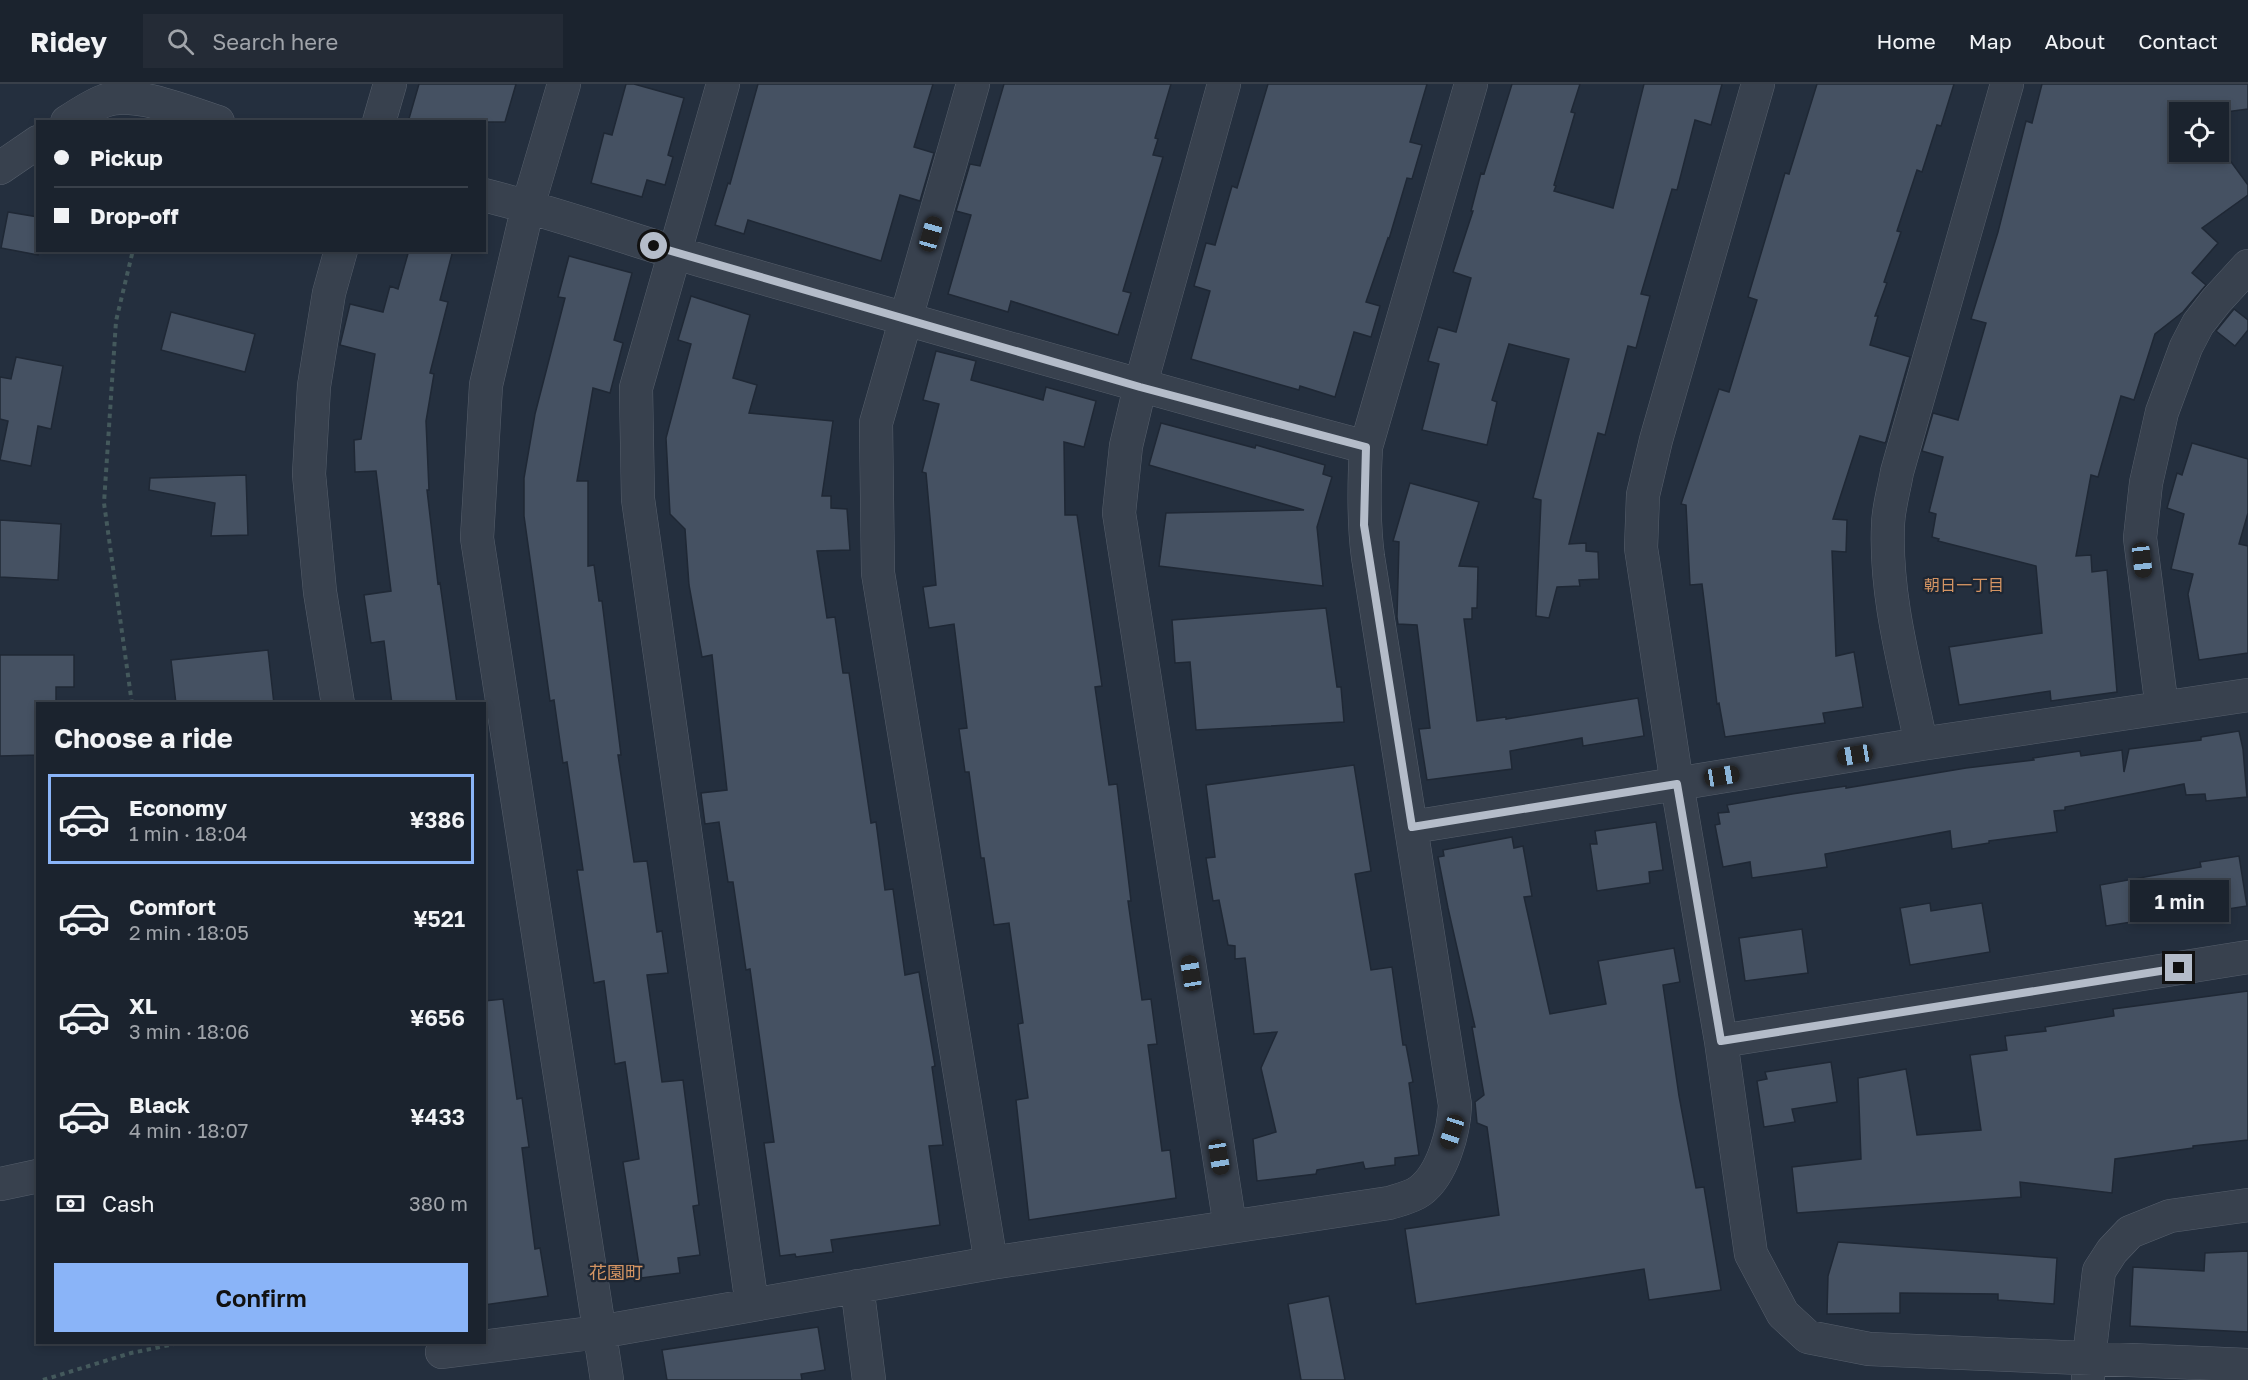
<!DOCTYPE html>
<meta charset="utf-8">
<style>
body{margin:0;font-family:"Golos Text","Noto Sans JP",sans-serif;background:#242b36;color:#f1f3f6;height:100vh;display:flex;flex-direction:column;font-size:22px;white-space:nowrap}
*{box-sizing:border-box;margin:0}
p{font-size:20px;color:#a0a4aa}
.icon{flex:none;width:33px;height:33px;fill:none;stroke:currentColor;stroke-width:2;stroke-linecap:round;stroke-linejoin:round}
.map{position:relative;flex:1;overflow:hidden}
.sheet{position:absolute;left:36px;top:618px;width:450px;height:642px;display:flex;flex-direction:column;background:#1b232e;border-radius:0px;box-shadow:0 3px 9px #0003,0 0 0 2px #39404a}
.sheet>*{flex:none}
.guide{position:absolute;left:36px;top:36px;width:450px;height:132px;border-radius:0px;box-shadow:0 3px 9px #0003,0 0 0 2px #39404a;display:grid;align-content:center;height:132px;padding:0 18px;background:#1b232e}
.buttons{position:absolute;left:2169px;top:18px;display:grid;gap:12px}
.buttons a{display:grid;place-items:center;width:60px;height:60px;border-radius:0px;background:#1b232e;box-shadow:0 3px 9px #0003,0 0 0 2px #39404a;font-size:30px}
.end{position:absolute;width:27px;height:27px;margin:-14px;border:8px solid #b4bcc9;background:#111;box-shadow:0 0 0 3px #111}
.from{border-radius:50%}
.bubble{position:absolute;height:42px;border-radius:0px;background:#1b232e;box-shadow:0 3px 9px #0003,0 0 0 2px #39404a;font-size:20px;font-weight:600;line-height:42px;text-align:center}
.car{position:absolute;width:18px;height:36px;margin:-18px -9px;border-radius:8px;box-shadow:0 0 4px 2px #0007;background:linear-gradient(#222 24%,#8ab4d8 0 40%,#222 0 76%,#8ab4d8 0 86%,#222 0)}
.guide b{display:flex;align-items:center;gap:21px;height:57px;font-size:22px}
.guide b+b{border-top:2px solid #39404a}
.guide i{width:15px;height:15px;background:#f1f3f6}
ul{padding:0;list-style:none}
li{display:flex;align-items:center;gap:18px;height:90px;margin:0 12px 9px;padding:0 6px;border:3px solid transparent;border-radius:0px}
li div{flex:1}
li b{display:block;font-size:22px}
li em{font-style:normal;font-weight:600}
li.selected{border-color:#8ab4f8}
li>.icon{width:54px;height:54px;stroke-width:1.5}
h2{padding:0 18px;font-size:27px;line-height:72px}
.pay{display:flex;align-items:center;gap:15px;height:66px;padding:0 18px;font-size:22px}
.pay p{margin-inline-start:auto}
.button{display:flex;gap:12px;margin-top:auto;padding:12px 18px}
.button a{flex:1;height:69px;border-radius:0px;background:#8ab4f8;color:#111;font-size:24px;font-weight:600;line-height:69px;text-align:center}
header{display:flex;align-items:center;gap:36px;box-sizing:border-box;height:84px;padding:0 30px;background:#1b232e;border-bottom:2px solid #39404a}
header strong{font-size:28px}
nav{display:flex;gap:33px;margin-inline-start:auto;font-size:21px}
.search{width:420px;height:54px;background:#242b36;display:flex;align-items:center;gap:15px;box-sizing:border-box;padding:0 21px;border-radius:0px;color:#a0a4aa;font-size:22px}
.map>svg:first-child{display:block}
.building{fill:#455162;stroke:#1f2835;stroke-width:1.5}
.lines{fill:none;stroke-linecap:round;stroke-linejoin:round}
.minor-casing{stroke:#565f6c;stroke-width:34}
.path{stroke:#44595c;stroke-width:4;stroke-dasharray:4.5 4.5;stroke-linecap:butt}
.minor{stroke:#38414e;stroke-width:33}
.route{stroke:#b4bcc9;stroke-width:8}
.labels{text-anchor:middle;stroke-width:4.5;stroke-linejoin:round;paint-order:stroke}
.neighbourhood-label{font-size:16px;fill:#d59563;stroke:#1d2633}
.quarter-label{font-size:18px;fill:#d59563;stroke:#1d2633}
</style>
<header>
<strong>Ridey</strong>
<div class="search"><svg class="icon" aria-label="search" viewBox="0 0 24 24"><circle cx="10" cy="10" r="6"/><path d="M15 15l6 6"/></svg>Search here</div>
<nav><a>Home</a><a>Map</a><a>About</a><a>Contact</a></nav>
</header>
<div class="map">
<svg width="2248" height="1296" viewBox="0 0 2248 1296">
<rect width="100%" height="100%" fill="#242f3e"/>
<!-- building -->
<path class="building" d="M 419,0 L 516,0 L 505,38 L 408,38 Z
M 626,0 L 634,0 L 684,14 L 668,71 L 673,73 L 665,101 L 647,96 L 642,113 L 591,99 L 604,49 L 612,51 Z
M 758,0 L 933,0 L 914,63 L 934,69 L 920,117 L 900,111 L 881,177 L 748,136 L 744,150 L 715,141 L 728,99 L 730,100 Z
M 1004,0 L 1171,0 L 1155,54 L 1158,55 L 1153,71 L 1163,73 L 1123,207 L 1131,209 L 1118,251 L 1011,217 L 1008,228 L 948,210 L 971,131 L 956,127 L 970,80 L 980,82 Z
M 1268,0 L 1427,0 L 1410,58 L 1422,61 L 1412,95 L 1407,94 L 1389,155 L 1388,154 L 1366,218 L 1380,222 L 1371,253 L 1354,248 L 1335,313 L 1300,302 L 1299,306 L 1191,275 L 1210,207 L 1194,202 L 1206,159 L 1215,161 L 1232,102 L 1237,104 Z
M 1512,0 L 1580,0 L 1571,28 L 1575,29 L 1554,101 L 1556,102 L 1554,107 L 1613,124 L 1644,0 L 1722,0 L 1711,41 L 1695,36 L 1677,106 L 1672,105 L 1641,210 L 1650,212 L 1636,264 L 1628,262 L 1605,351 L 1598,349 L 1569,460 L 1586,459 L 1586,467 L 1598,468 L 1599,495 L 1579,496 L 1580,502 L 1557,503 L 1549,534 L 1536,532 L 1541,416 L 1533,414 L 1569,275 L 1509,260 L 1492,316 L 1497,318 L 1487,361 L 1422,346 L 1439,280 L 1428,277 L 1438,243 L 1456,248 L 1471,194 L 1453,188 L 1473,127 L 1471,127 L 1481,89 L 1484,90 Z
M 1817,0 L 1954,0 L 1941,42 L 1937,41 L 1922,88 L 1917,86 L 1897,147 L 1901,148 L 1884,198 L 1887,199 L 1875,232 L 1878,232 L 1870,261 L 1910,273 L 1886,357 L 1885,359 L 1860,352 L 1833,435 L 1847,436 L 1846,468 L 1832,467 L 1836,572 L 1854,568 L 1863,623 L 1823,629 L 1825,639 L 1725,653 L 1719,619 L 1717,620 L 1702,500 L 1690,501 L 1686,421 L 1681,420 L 1719,305 L 1729,308 L 1757,216 L 1748,213 L 1785,89 L 1789,90 Z
M 2042,0 L 2248,0 L 2248,25 L 2218,29 L 2180,28 L 2180,68 L 2218,68 L 2218,60 L 2248,101 L 2248,111 L 2202,144 L 2218,159 L 2192,189 L 2206,201 L 2183,228 L 2155,250 L 2134,316 L 2121,312 L 2098,393 L 2091,391 L 2076,472 L 2091,471 L 2092,488 L 2107,486 L 2117,608 L 2051,617 L 2050,607 L 1959,621 L 1949,563 L 2042,549 L 2036,482 L 1938,457 L 1939,455 L 1932,453 L 1936,430 L 1929,428 L 1943,373 L 1922,367 L 1933,329 L 1958,336 L 1986,239 L 1971,235 L 1998,148 L 2026,37 L 2032,39 Z
M 8,128 L 38,133 L 38,171 L 1,164 Z
M 409,166 L 453,166 L 440,216 L 448,218 L 430,289 L 434,290 L 426,337 L 429,406 L 427,406 L 438,500 L 440,499 L 457,620 L 392,620 L 384,557 L 371,559 L 364,511 L 391,507 L 376,387 L 355,388 L 354,356 L 361,355 L 375,270 L 340,261 L 350,220 L 383,228 L 390,202 L 398,205 Z
M 569,172 L 632,189 L 614,256 L 623,259 L 610,309 L 593,304 L 577,397 L 588,397 L 588,482 L 594,481 L 599,517 L 602,517 L 621,671 L 618,671 L 634,778 L 647,777 L 657,848 L 662,847 L 668,889 L 647,891 L 662,998 L 683,996 L 699,1121 L 693,1122 L 700,1171 L 678,1174 L 680,1189 L 641,1194 L 623,1078 L 639,1075 L 625,978 L 615,980 L 604,897 L 594,899 L 577,786 L 583,786 L 567,678 L 563,679 L 554,616 L 550,617 L 524,432 L 524,394 L 535,330 L 565,214 L 558,213 Z
M 691,212 L 750,231 L 733,294 L 757,301 L 749,329 L 833,337 L 822,412 L 831,412 L 831,424 L 847,425 L 850,466 L 817,467 L 827,534 L 835,533 L 843,589 L 849,589 L 871,739 L 876,738 L 885,806 L 893,805 L 905,891 L 919,888 L 935,982 L 932,983 L 943,1061 L 929,1062 L 940,1141 L 831,1156 L 833,1168 L 796,1173 L 795,1170 L 780,1172 L 764,1059 L 774,1058 L 750,885 L 746,886 L 733,798 L 728,798 L 719,738 L 705,740 L 701,709 L 727,706 L 712,571 L 702,573 L 689,501 L 685,445 L 670,430 L 666,354 L 691,260 L 678,256 Z
M 2234,225 L 2248,236 L 2248,246 L 2235,262 L 2216,247 Z
M 171,228 L 255,250 L 245,288 L 161,266 Z
M 936,267 L 976,277 L 971,296 L 1043,316 L 1046,303 L 1096,317 L 1084,363 L 1064,358 L 1065,431 L 1077,431 L 1102,602 L 1095,603 L 1109,701 L 1117,700 L 1131,817 L 1128,817 L 1142,916 L 1151,915 L 1157,960 L 1148,961 L 1162,1067 L 1170,1066 L 1176,1114 L 1029,1136 L 1016,1016 L 1028,1014 L 1018,940 L 1023,939 L 1009,839 L 994,841 L 984,774 L 981,774 L 969,688 L 965,688 L 959,645 L 967,644 L 954,540 L 929,544 L 923,503 L 936,501 L 926,389 L 922,388 L 939,320 L 923,316 Z
M 16,273 L 63,282 L 51,345 L 38,342 L 31,382 L 0,376 L 8,337 L 0,335 L 0,293 L 11,295 Z
M 1161,339 L 1255,364 L 1256,361 L 1325,381 L 1323,390 L 1332,393 L 1317,443 L 1323,502 L 1159,482 L 1166,429 L 1304,426 L 1149,381 Z
M 2192,359 L 2248,375 L 2248,429 L 2239,460 L 2248,462 L 2248,569 L 2199,576 L 2188,510 L 2193,490 L 2171,485 L 2184,430 L 2167,424 L 2177,389 L 2182,391 Z
M 246,391 L 248,451 L 211,452 L 215,419 L 149,406 L 150,394 Z
M 1410,399 L 1479,418 L 1459,482 L 1478,483 L 1477,524 L 1472,524 L 1472,535 L 1464,535 L 1477,637 L 1506,633 L 1506,635 L 1638,614 L 1644,652 L 1583,662 L 1582,654 L 1510,667 L 1512,685 L 1427,696 L 1419,645 L 1430,644 L 1417,541 L 1398,540 L 1397,533 L 1399,458 L 1393,457 Z
M 0,436 L 61,440 L 58,496 L 0,493 Z
M 1326,524 L 1337,603 L 1341,603 L 1344,638 L 1196,646 L 1190,578 L 1175,579 L 1172,536 Z
M 268,566 L 274,620 L 176,620 L 171,576 Z
M 0,571 L 74,571 L 74,603 L 56,603 L 56,620 L 38,620 L 38,671 L 0,672 Z
M 2239,647 L 2243,665 L 2247,713 L 2206,717 L 2205,710 L 2186,711 L 2184,700 L 2065,723 L 2065,726 L 2054,727 L 2057,748 L 1989,757 L 1989,759 L 1952,765 L 1950,747 L 1825,770 L 1827,783 L 1752,794 L 1750,778 L 1723,783 L 1715,741 L 1720,740 L 1718,729 L 1729,728 L 1727,721 L 1792,710 L 1846,702 L 1846,704 L 1966,684 L 2034,676 L 2033,674 L 2080,667 L 2081,672 L 2122,666 L 2124,688 L 2129,665 L 2201,656 L 2201,653 Z
M 1354,681 L 1371,787 L 1355,790 L 1371,886 L 1392,883 L 1403,961 L 1406,961 L 1413,998 L 1409,999 L 1419,1071 L 1395,1074 L 1395,1081 L 1365,1085 L 1363,1078 L 1317,1086 L 1316,1090 L 1257,1097 L 1253,1055 L 1276,1048 L 1261,984 L 1277,948 L 1254,950 L 1245,874 L 1235,875 L 1235,862 L 1228,861 L 1219,816 L 1213,817 L 1206,774 L 1215,773 L 1206,701 Z
M 1656,738 L 1663,786 L 1649,788 L 1650,799 L 1597,807 L 1590,760 L 1597,760 L 1595,747 Z
M 1512,753 L 1514,764 L 1523,762 L 1532,812 L 1524,813 L 1550,930 L 1606,920 L 1598,877 L 1674,864 L 1680,898 L 1663,901 L 1679,1012 L 1696,1104 L 1704,1103 L 1721,1206 L 1649,1216 L 1644,1185 L 1416,1220 L 1405,1145 L 1499,1131 L 1487,1043 L 1477,1039 L 1475,1018 L 1484,1011 L 1472,943 L 1475,943 L 1448,824 L 1438,773 L 1444,772 L 1443,766 Z
M 2239,772 L 2247,822 L 2196,830 L 2195,828 L 2106,842 L 2100,801 L 2201,783 L 2200,778 Z
M 1930,819 L 1931,827 L 1982,819 L 1990,868 L 1910,881 L 1900,824 Z
M 1802,845 L 1808,889 L 1745,897 L 1739,854 Z
M 2248,907 L 2248,1056 L 2193,1062 L 2193,1064 L 2115,1075 L 2112,1109 L 2020,1098 L 2021,1113 L 1797,1129 L 1792,1083 L 1861,1075 L 1858,994 L 1906,985 L 1917,1051 L 1981,1046 L 1970,971 L 2007,966 L 2005,952 L 2046,947 L 2045,943 L 2114,932 L 2113,925 Z
M 503,915 L 517,1015 L 522,1014 L 529,1063 L 522,1064 L 535,1165 L 540,1164 L 548,1212 L 484,1221 L 484,917 Z
M 1831,978 L 1837,1018 L 1792,1025 L 1795,1038 L 1764,1043 L 1757,997 L 1767,995 L 1765,988 Z
M 1838,1158 L 2057,1174 L 2054,1220 L 1998,1216 L 1998,1210 L 1900,1209 L 1900,1229 L 1827,1230 L 1828,1192 Z
M 2248,1167 L 2248,1248 L 2130,1242 L 2133,1183 L 2204,1187 L 2205,1169 Z
M 1329,1212 L 1345,1296 L 1301,1296 L 1288,1220 Z
M 818,1243 L 825,1286 L 801,1290 L 802,1296 L 667,1296 L 662,1266 Z"/>
<g class="lines">
<defs>
<path id="minor" d="M 564,0 L 528,122 L 486,301 L 477,454 L 607,1296
M 723,0 L 636,304 L 638,415 L 752,1221
M 973,0 L 876,339 L 878,489 L 991,1179
M 1224,0 L 1140,303 L 1126,362 L 1119,429 L 1230,1142
M 1758,0 L 1656,356 L 1643,411 L 1641,464 L 1677,700 L 1721,957 L 1751,1170 L 1783,1230 L 1808,1253 L 1869,1265 L 2248,1281
M 67,38 C 79,30 91,22 104,17 C 134,5 188,29 218,38
M 379,38 L 390,0
M 0,84 L 38,58
M 484,111 C 560,130 634,157 710,179 C 928,241 1147,305 1366,363
M 338,620 L 320,508 L 309,390 L 314,302 L 329,209 L 341,166
M 2162,624 L 2140,454 L 2146,399 L 2162,328 L 2186,263 L 2198,240 L 2216,217 L 2248,182
M 1921,660 C 1907,589 1885,516 1888,442 C 1888,425 1894,406 1897,388 L 2007,0
M 1412,743 L 1921,660 L 2248,611
M 1721,957 L 2248,873
M 0,1100 L 38,1092
M 857,1202 L 869,1296
M 442,1268 L 599,1248 L 991,1179 L 1389,1119 C 1399,1116 1412,1113 1420,1107 C 1443,1090 1454,1047 1455,1021 L 1368,473 C 1363,436 1364,400 1366,363 L 1471,0
M 2088,1294 L 2089,1274 L 2099,1187 L 2112,1167 L 2130,1148 L 2170,1132 L 2248,1121"/>
</defs>
<!-- minor casing -->
<use href="#minor" class="minor-casing"/>
<!-- path -->
<path class="path" d="M 132,620 L 104,419 L 116,237 L 133,166
M 43,1296 L 131,1269 L 184,1258"/>
<!-- minor -->
<use href="#minor" class="minor"/>
</g>
<g class="lines">
<!-- route -->
<path class="route" d="M 654,162 L 1140,303 L 1366,363 L 1364,441 L 1412,743 L 1677,700 L 1721,957 L 2179,884"/>
</g>
<g class="labels">
<!-- neighbourhood labels -->
<g class="neighbourhood-label">
<text x="1964" y="507">朝日一丁目</text>
</g>
<!-- quarter labels -->
<g class="quarter-label">
<text x="616" y="1195">花園町</text>
</g>
</g>
</svg>
<div class="buttons">
<a><svg class="icon" aria-label="locate" viewBox="0 0 24 24"><circle cx="12" cy="12" r="6"/><path d="M12 2v4M12 18v4M2 12h4M18 12h4"/></svg></a>
</div>
<i class="end from" style="left:654px;top:162px"></i>
<i class="end" style="left:2179px;top:884px"></i>
<div class="bubble" style="left:2130px;top:796px;width:99px">1 min</div>
<i class="car" style="left:931px;top:150px;rotate:16deg"></i>
<i class="car" style="left:2142px;top:476px;rotate:173deg"></i>
<i class="car" style="left:1855px;top:671px;rotate:261deg"></i>
<i class="car" style="left:1722px;top:692px;rotate:81deg"></i>
<i class="car" style="left:1191px;top:889px;rotate:351deg"></i>
<i class="car" style="left:1452px;top:1048px;rotate:198deg"></i>
<i class="car" style="left:1219px;top:1073px;rotate:171deg"></i>
<div class="guide">
<b><i class="from"></i>Pickup</b>
<b><i></i>Drop-off</b>
</div>
<section class="sheet">
<h2>Choose a ride</h2>
<ul>
<li class="selected"><svg class="icon" aria-label="car" viewBox="0 0 24 24"><path d="M5 17H2v-5l4-1 3-4h7l3 4 3 1v5h-3M9 17h6M6 11h13"/><circle cx="7" cy="17" r="2"/><circle cx="17" cy="17" r="2"/></svg><div><b>Economy</b><p>1 min · 18:04</p></div><em>¥386</em></li>
<li><svg class="icon" aria-label="car" viewBox="0 0 24 24"><path d="M5 17H2v-5l4-1 3-4h7l3 4 3 1v5h-3M9 17h6M6 11h13"/><circle cx="7" cy="17" r="2"/><circle cx="17" cy="17" r="2"/></svg><div><b>Comfort</b><p>2 min · 18:05</p></div><em>¥521</em></li>
<li><svg class="icon" aria-label="car" viewBox="0 0 24 24"><path d="M5 17H2v-5l4-1 3-4h7l3 4 3 1v5h-3M9 17h6M6 11h13"/><circle cx="7" cy="17" r="2"/><circle cx="17" cy="17" r="2"/></svg><div><b>XL</b><p>3 min · 18:06</p></div><em>¥656</em></li>
<li><svg class="icon" aria-label="car" viewBox="0 0 24 24"><path d="M5 17H2v-5l4-1 3-4h7l3 4 3 1v5h-3M9 17h6M6 11h13"/><circle cx="7" cy="17" r="2"/><circle cx="17" cy="17" r="2"/></svg><div><b>Black</b><p>4 min · 18:07</p></div><em>¥433</em></li>
</ul>
<div class="pay"><svg class="icon" aria-label="cash" viewBox="0 0 24 24"><path d="M3 7h18v10H3z"/><circle cx="12" cy="12" r="2"/></svg>Cash<p>380 m</p></div>
<div class="button"><a>Confirm</a></div>
</section>
</div>
